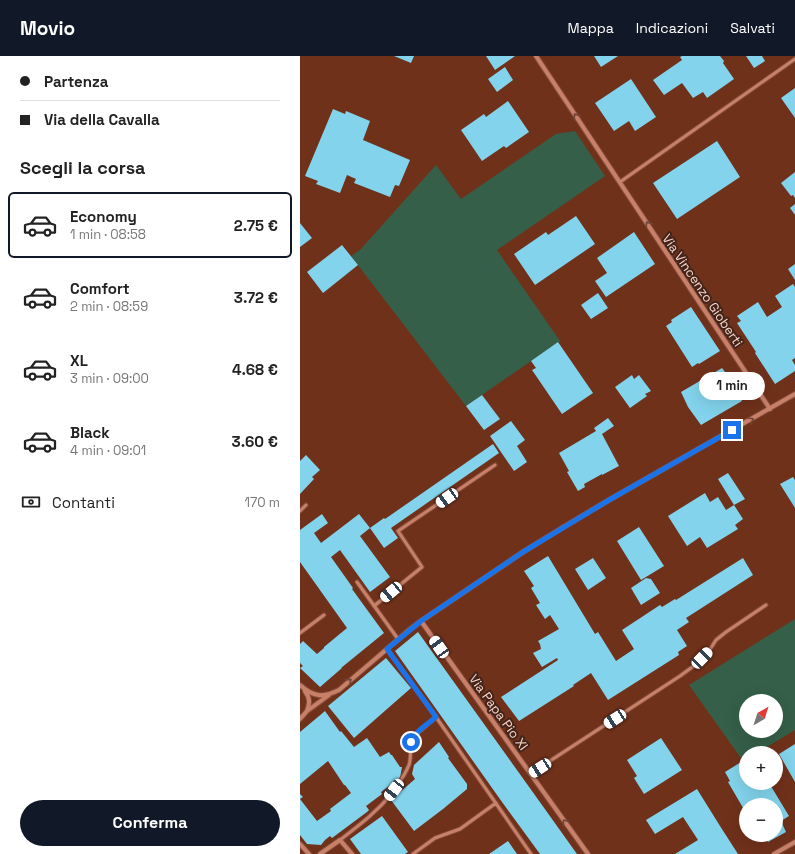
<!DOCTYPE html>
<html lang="it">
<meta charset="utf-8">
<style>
body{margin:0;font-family:"Space Grotesk",sans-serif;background:#f2f2f2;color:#222;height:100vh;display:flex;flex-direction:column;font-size:15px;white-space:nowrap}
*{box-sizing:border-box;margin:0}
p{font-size:13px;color:#767676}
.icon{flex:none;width:22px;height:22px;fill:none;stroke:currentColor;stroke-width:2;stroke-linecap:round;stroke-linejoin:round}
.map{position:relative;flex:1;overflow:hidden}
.sheet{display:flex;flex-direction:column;background:#fff;width:300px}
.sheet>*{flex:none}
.hud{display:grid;align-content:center;height:88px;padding:0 20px;background:#fff}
.needle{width:26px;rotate:39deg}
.controls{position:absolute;left:439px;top:638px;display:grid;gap:8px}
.controls a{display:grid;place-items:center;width:44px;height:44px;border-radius:50%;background:#fff;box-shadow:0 4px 16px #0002;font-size:20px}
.end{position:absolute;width:18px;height:18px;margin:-9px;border:5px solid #1a73e8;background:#fff;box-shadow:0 0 0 2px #fff}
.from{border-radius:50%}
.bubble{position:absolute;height:28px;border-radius:14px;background:#fff;box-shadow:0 4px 16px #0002;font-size:13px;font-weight:800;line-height:28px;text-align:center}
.car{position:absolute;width:12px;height:24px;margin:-12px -6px;border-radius:5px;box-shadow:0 0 3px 1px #0007;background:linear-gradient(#fff 24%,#345 0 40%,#fff 0 76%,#345 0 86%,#fff 0)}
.hud b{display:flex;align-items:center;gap:14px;height:38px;font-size:15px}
.hud b+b{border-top:1px solid #e0e0e0}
.hud i{width:10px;height:10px;background:#222}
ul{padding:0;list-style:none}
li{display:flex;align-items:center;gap:12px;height:66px;margin:0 8px 6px;padding:0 12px;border:2px solid transparent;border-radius:6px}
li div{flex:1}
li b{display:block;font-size:15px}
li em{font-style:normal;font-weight:800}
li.on{border-color:#111827}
li>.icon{width:36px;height:36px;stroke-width:1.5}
h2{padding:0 20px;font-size:18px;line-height:48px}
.pay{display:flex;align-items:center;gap:10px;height:44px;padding:0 20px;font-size:15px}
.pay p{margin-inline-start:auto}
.primary-button{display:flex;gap:8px;margin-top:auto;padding:8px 20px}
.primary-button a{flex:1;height:46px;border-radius:24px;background:#111827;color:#fff;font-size:16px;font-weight:800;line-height:46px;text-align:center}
header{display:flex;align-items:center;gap:24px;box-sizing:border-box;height:56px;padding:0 20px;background:#111827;color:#fff}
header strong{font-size:19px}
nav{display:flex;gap:22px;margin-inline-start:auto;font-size:14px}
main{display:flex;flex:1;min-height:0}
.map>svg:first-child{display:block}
.green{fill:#355f48;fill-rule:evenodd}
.building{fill:#82d3eb}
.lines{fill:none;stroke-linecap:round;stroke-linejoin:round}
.lane-casing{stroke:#854e3c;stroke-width:5}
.street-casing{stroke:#854e3c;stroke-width:6}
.lane{stroke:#c88069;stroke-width:3}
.street{stroke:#c88069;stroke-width:4}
.oneway{stroke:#704436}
.route{stroke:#1a73e8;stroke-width:5}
.labels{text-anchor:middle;stroke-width:4;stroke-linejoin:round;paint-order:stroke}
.street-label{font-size:13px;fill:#fdd5c8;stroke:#41241a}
</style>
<header>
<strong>Movio</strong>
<nav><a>Mappa</a><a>Indicazioni</a><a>Salvati</a></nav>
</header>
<main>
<section class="sheet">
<div class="hud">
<b><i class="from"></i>Partenza</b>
<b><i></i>Via della Cavalla</b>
</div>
<h2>Scegli la corsa</h2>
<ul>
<li class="on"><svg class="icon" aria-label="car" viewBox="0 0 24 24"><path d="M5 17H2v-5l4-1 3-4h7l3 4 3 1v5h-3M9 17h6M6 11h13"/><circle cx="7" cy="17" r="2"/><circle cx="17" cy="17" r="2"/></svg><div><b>Economy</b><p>1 min · 08:58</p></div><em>2.75 €</em></li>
<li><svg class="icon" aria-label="car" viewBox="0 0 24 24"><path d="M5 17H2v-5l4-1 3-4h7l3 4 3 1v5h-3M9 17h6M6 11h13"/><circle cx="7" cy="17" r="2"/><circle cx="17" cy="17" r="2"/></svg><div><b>Comfort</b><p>2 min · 08:59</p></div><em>3.72 €</em></li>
<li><svg class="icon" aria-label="car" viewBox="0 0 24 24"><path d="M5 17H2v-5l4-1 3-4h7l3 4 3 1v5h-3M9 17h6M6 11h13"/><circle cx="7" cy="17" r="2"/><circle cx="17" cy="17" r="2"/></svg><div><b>XL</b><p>3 min · 09:00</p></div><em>4.68 €</em></li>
<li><svg class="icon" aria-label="car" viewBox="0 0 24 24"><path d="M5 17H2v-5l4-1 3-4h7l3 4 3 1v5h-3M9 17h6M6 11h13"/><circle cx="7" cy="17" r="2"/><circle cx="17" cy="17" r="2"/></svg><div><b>Black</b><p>4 min · 09:01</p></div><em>3.60 €</em></li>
</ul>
<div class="pay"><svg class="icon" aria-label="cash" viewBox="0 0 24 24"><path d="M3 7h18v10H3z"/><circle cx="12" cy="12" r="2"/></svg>Contanti<p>170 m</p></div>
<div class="primary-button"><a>Conferma</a></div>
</section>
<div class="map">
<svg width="495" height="798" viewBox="0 0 495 798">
<rect width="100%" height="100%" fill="#70311b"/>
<!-- green -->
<path class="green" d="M 275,75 L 305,120 L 197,194 L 260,285 L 166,350 L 51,200 L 60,194 L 136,109 L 161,143 L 256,78 Z
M 495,563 L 495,674 L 457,697 L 446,697 L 446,703 L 443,705 L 389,629 ZM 446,645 L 476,645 L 476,675 L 446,675 Z"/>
<!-- building -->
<path class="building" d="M 94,0 L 114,0 L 111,7 Z
M 186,0 L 215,0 L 195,14 Z
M 294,0 L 318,0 L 301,11 Z
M 382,0 L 420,0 L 424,5 L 423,7 L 434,23 L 407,42 L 403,36 L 393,42 L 382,27 L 364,39 L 353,24 L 382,4 L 380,1 Z
M 446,0 L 462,0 L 465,5 L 454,12 Z
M 205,11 L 213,24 L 197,36 L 188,23 Z
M 331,23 L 356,61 L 335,75 L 329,65 L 314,75 L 295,47 Z
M 495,32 L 495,62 L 481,42 Z
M 208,45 L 229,76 L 206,92 L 204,90 L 182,105 L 161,74 L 184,58 L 186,61 Z
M 33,53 L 45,58 L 46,55 L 70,65 L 63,84 L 110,104 L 99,130 L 95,129 L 90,141 L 54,127 L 56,123 L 47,119 L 40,137 L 16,128 L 18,125 L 5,120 Z
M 417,85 L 440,121 L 377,163 L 353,127 Z
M 495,116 L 495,142 L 493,139 L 491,140 L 481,127 Z
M 495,148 L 495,159 L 490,152 Z
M 276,160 L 295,188 L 235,229 L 214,198 L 246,176 L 248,179 Z
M 0,167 L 12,182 L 0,191 Z
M 334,176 L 355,208 L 306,241 L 295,225 L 307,217 L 297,202 Z
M 42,189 L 58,209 L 23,237 L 7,216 Z
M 495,208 L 495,224 L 488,213 Z
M 493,228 L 495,231 L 495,302 L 492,304 L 495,309 L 495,315 L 475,328 L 455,297 L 456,296 L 437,267 L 441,265 L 437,260 L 458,246 L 467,261 L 482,251 L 475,240 Z
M 298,237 L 308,252 L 291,263 L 281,249 Z
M 391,251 L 420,295 L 399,308 L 398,307 L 392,311 L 366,270 L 372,266 L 371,264 Z
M 258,286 L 293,337 L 262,358 L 232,314 L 236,312 L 231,305 Z
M 422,312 L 432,325 L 442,345 L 401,369 L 388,351 L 381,336 Z
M 332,319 L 334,323 L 339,319 L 351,335 L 345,338 L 347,340 L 330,352 L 315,331 Z
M 182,339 L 200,363 L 184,374 L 166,350 Z
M 308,362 L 314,370 L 302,378 L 319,410 L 302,419 L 302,418 L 284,428 L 285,431 L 278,435 L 267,416 L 269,415 L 259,397 L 296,375 L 294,372 Z
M 211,365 L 225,384 L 217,390 L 227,406 L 214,415 L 190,380 Z
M 193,388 L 199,397 L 91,472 L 98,482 L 84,492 L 70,472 L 84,462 L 85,463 Z
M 6,399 L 20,414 L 12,421 L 14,423 L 0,438 L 0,405 Z
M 428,417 L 445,443 L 434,449 L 443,463 L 435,469 L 438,473 L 407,492 L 400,481 L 387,490 L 368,460 L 405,437 L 410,446 L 418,441 L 426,454 L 434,449 L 418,423 Z
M 493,421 L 495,424 L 495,452 L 480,428 Z
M 22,458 L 28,467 L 14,477 L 21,487 L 59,458 L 70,472 L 60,480 L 90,521 L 70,536 L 40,494 L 31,501 L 53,532 L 52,533 L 84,577 L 41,612 L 42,612 L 20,631 L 0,612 L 3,610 L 0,607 L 0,588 L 3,585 L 17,598 L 24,592 L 24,591 L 47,572 L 0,506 L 0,474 Z
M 339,471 L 364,510 L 341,524 L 317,485 Z
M 248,500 L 295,578 L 298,576 L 316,605 L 334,593 L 322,574 L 360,549 L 362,551 L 375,543 L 376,544 L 443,502 L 453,519 L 386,562 L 389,566 L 377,574 L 387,590 L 378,596 L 379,599 L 308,644 L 291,617 L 273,629 L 274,630 L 219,665 L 201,641 L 258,604 L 257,602 L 242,611 L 233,597 L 241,593 L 240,588 L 238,585 L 259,573 L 250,559 L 245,563 L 236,549 L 240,547 L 231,532 L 234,530 L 224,515 Z
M 293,502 L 306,522 L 288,534 L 275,513 Z
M 346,522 L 351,523 L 360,537 L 341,549 L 331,532 Z
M 118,576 L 227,728 L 277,798 L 240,798 L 202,746 L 95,595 Z
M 86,602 L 111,632 L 54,682 L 28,650 Z
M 25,655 L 40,676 L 41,675 L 54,691 L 67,682 L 80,701 L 89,696 L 91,699 L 92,699 L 100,711 L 102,711 L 100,722 L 81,736 L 82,738 L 66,750 L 69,754 L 67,756 L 32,782 L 30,780 L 25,784 L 21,789 L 7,788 L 0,779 L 0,738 L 3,741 L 0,743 L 17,765 L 31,755 L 30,753 L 51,737 L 45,729 L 44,729 L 28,705 L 0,728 L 0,676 Z
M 361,682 L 382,714 L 344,738 L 334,722 L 337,720 L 327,704 Z
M 139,686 L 149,701 L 148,702 L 167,728 L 167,733 L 143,753 L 114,775 L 91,744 L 115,723 L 112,718 L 114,709 Z
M 495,688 L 495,726 L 479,698 Z
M 446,703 L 446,727 L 469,727 L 489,760 L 481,765 L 486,776 L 468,786 L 463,779 L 476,779 L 476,749 L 446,749 L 446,757 L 428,726 L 430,725 L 425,716 Z
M 397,733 L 420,770 L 438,798 L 375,798 L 398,784 L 383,761 L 355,778 L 346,764 Z
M 82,760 L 108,796 L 105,798 L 61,798 L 50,783 Z
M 208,785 L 217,798 L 189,798 Z"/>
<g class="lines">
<defs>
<path id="lane" d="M 320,126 L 495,3
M 0,455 L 6,449
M 57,526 L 98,583
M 74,550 L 122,511 L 98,475 L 195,409
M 0,577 L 24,559
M 87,593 L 136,661 L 231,798
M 230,718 L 380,620 L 395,609 L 409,595 L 416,584 L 426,576 L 466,549
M 40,784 C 61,768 77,756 93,736 C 99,727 105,719 109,709 C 112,700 109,691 112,682 L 136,661
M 113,798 L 135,782 L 160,773 L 196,747"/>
<path id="street" d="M 236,0 L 470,353
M 121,565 L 288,798
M 0,629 C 13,641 23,642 39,634 L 108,575 L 121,565 L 223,496 L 262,472 L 309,444 L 495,338
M 5,635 C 10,642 10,647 7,655
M 0,663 L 7,655 L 29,639
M 0,788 L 9,798
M 20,798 L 40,784 L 52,798
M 474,798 L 495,786"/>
</defs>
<!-- lane casing -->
<use href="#lane" class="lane-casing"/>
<!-- street casing -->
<use href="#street" class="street-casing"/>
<!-- lane -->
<use href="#lane" class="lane"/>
<!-- street -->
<use href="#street" class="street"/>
</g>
<!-- one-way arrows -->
<defs><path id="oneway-chevron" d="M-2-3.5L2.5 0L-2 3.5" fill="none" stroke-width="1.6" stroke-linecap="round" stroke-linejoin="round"/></defs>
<g class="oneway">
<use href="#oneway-chevron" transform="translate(276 60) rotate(-124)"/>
<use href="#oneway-chevron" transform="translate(348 168) rotate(-124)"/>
<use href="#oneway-chevron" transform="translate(451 364) rotate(-30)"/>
<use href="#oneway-chevron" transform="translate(49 625) rotate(-40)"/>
<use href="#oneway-chevron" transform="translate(265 766) rotate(-126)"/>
</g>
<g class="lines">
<!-- route -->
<path class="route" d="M 111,686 C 114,676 128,668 136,661 L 87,593 L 121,565 L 223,496 L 309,444 L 432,374"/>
</g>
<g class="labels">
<!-- street labels -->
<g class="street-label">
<text transform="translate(403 234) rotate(56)" y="5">Via Vincenzo Gioberti</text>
<text transform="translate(199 656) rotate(54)" y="5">Via Papa Pio XI</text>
</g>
</g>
</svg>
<div class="controls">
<a><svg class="needle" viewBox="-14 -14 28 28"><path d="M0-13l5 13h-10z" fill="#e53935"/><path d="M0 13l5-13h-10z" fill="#767676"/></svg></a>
<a>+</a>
<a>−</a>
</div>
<i class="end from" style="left:111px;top:686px"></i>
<i class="end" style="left:432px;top:374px"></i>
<div class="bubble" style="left:399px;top:316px;width:66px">1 min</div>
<i class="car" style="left:147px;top:442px;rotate:235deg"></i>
<i class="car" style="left:91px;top:536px;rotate:230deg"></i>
<i class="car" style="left:139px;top:591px;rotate:325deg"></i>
<i class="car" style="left:402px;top:602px;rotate:44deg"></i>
<i class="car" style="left:315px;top:663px;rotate:237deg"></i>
<i class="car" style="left:240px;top:712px;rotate:237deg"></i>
<i class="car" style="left:94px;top:734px;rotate:218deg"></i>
</div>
</main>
